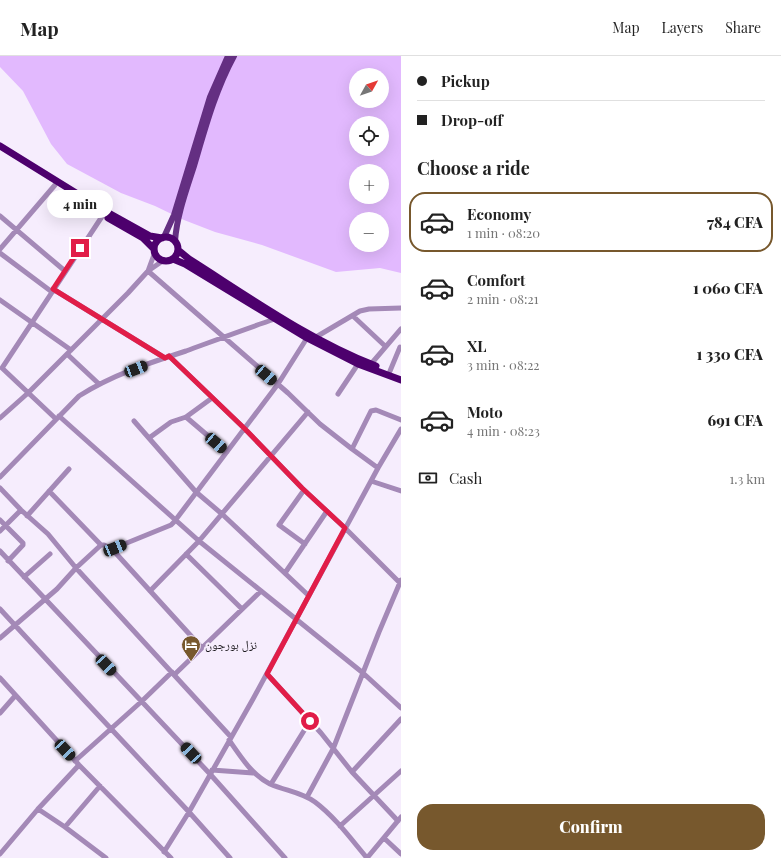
<!DOCTYPE html>
<meta charset="utf-8">
<style>
body{margin:0;font-family:"Playfair Display","Noto Naskh Arabic",serif;background:#f6f6f6;color:#222;height:100vh;display:flex;flex-direction:column;font-size:15px;white-space:nowrap}
*{box-sizing:border-box;margin:0}
p{font-size:13px;color:#767676}
.icon{flex:none;width:22px;height:22px;fill:none;stroke:currentColor;stroke-width:2;stroke-linecap:round;stroke-linejoin:round}
.map{position:relative;flex:1;overflow:hidden}
.panel{display:flex;flex-direction:column;background:#fff;width:380px}
.panel>*{flex:none}
.guide{display:grid;align-content:center;height:88px;padding:0 16px;background:#fff}
.needle{width:26px;rotate:50deg}
.controls{position:absolute;left:349px;top:12px;display:grid;gap:8px}
.controls a{display:grid;place-items:center;width:40px;height:40px;border-radius:50%;background:#fff;box-shadow:0 4px 16px #0002;font-size:20px}
.end{position:absolute;width:18px;height:18px;margin:-9px;border:5px solid #e11d48;background:#fff;box-shadow:0 0 0 2px #fff}
.from{border-radius:50%}
.bubble{position:absolute;height:28px;border-radius:14px;background:#fff;box-shadow:0 4px 16px #0002;font-size:13px;font-weight:800;line-height:28px;text-align:center}
.car{position:absolute;width:12px;height:24px;margin:-12px -6px;border-radius:5px;box-shadow:0 0 3px 1px #0007;background:linear-gradient(#222 24%,#8ab4d8 0 40%,#222 0 76%,#8ab4d8 0 86%,#222 0)}
.guide b{display:flex;align-items:center;gap:14px;height:38px;font-size:15px}
.guide b+b{border-top:1px solid #e0e0e0}
.guide i{width:10px;height:10px;background:#222}
ul{padding:0;list-style:none}
li{display:flex;align-items:center;gap:12px;height:60px;margin:0 8px 6px;padding:0 8px;border:2px solid transparent;border-radius:16px}
li div{flex:1}
li b{display:block;font-size:15px}
li em{font-style:normal;font-weight:800}
li.selected{border-color:#77582d}
li>.icon{width:36px;height:36px;stroke-width:1.5}
h2{padding:0 16px;font-size:18px;line-height:48px}
.pay{display:flex;align-items:center;gap:10px;height:44px;padding:0 16px;font-size:15px}
.pay p{margin-inline-start:auto}
.primary-button{display:flex;gap:8px;margin-top:auto;padding:8px 16px}
.primary-button a{flex:1;height:46px;border-radius:16px;background:#77582d;color:#fff;font-size:16px;font-weight:800;line-height:46px;text-align:center}
header{display:flex;align-items:center;gap:24px;box-sizing:border-box;height:56px;padding:0 20px;background:#fff;border-bottom:1px solid #e0e0e0}
header strong{font-size:19px}
nav{display:flex;gap:22px;margin-inline-start:auto;font-size:14px}
main{display:flex;flex:1;min-height:0}
.map>svg:first-child{display:block}
.water{fill:#e2b9fe;fill-rule:evenodd}
.lines{fill:none;stroke-linecap:round;stroke-linejoin:round}
.minor{stroke:#a489b7;stroke-width:5}
.major{stroke:#642f82;stroke-width:6}
.highway{stroke:#4d006d;stroke-width:7}
.route{stroke:#e11d48;stroke-width:5}
.labels{text-anchor:middle;stroke-width:4;stroke-linejoin:round;paint-order:stroke}
.poi-label{font-size:12px;fill:#1b181d;stroke:#f6edfd;text-anchor:start}
</style>
<header>
<strong>Map</strong>
<nav><a>Map</a><a>Layers</a><a>Share</a></nav>
</header>
<main>
<div class="map">
<svg width="401" height="802" viewBox="0 0 401 802">
<rect width="100%" height="100%" fill="#f6edfd"/>
<!-- water -->
<path class="water" d="M 0,0 L 401,0 L 401,217 L 380,212 L 336,216 L 262,189 L 215,176 L 184,164 L 155,150 L 121,137 L 67,108 L 51,88 L 23,35 L 0,11 ZM 356,19 L 382,19 L 382,45 L 356,45 ZM 356,67 L 382,67 L 382,93 L 356,93 ZM 356,115 L 382,115 L 382,141 L 356,141 ZM 356,163 L 382,163 L 382,189 L 356,189 Z"/>
<g class="lines">
<!-- minor -->
<path class="minor" d="M 0,160 L 65,215
M 0,193 L 55,129
M 0,197 L 52,236
M 148,215 L 288,337 L 320,368 L 352,393 L 378,412
M 148,215 L 164,204
M 53,233 L 165,302
M 0,244 L 71,294
M 353,260 L 385,290
M 316,281 L 360,255 L 369,253 L 401,252
M 67,298 L 99,328
M 169,300 L 245,373 L 302,432 L 345,472 L 401,528
M 371,308 L 401,273
M 390,315 L 400,291
M 338,338 L 358,308
M 59,360 L 199,485 L 363,617 L 401,652
M 186,361 L 227,396
M 0,362 L 28,337 L 128,237 L 148,215 L 155,196
M 56,363 L 2,312 L 103,159
M 134,365 L 196,436 L 222,458 L 308,539
M 149,382 L 171,366 L 186,361 L 212,342
M 352,393 L 371,355 L 376,354 L 401,364
M 0,421 L 79,340 C 112,319 149,307 186,295 C 216,284 245,273 275,263
M 371,425 L 401,435
M 0,432 L 21,454 L 48,478 L 76,512 L 231,681
M 304,434 L 279,469 L 305,488
M 49,435 L 101,489 L 104,489 L 112,493 L 202,592
M 27,460 L 69,413
M 0,464 L 23,487 L 23,489 L 8,505
M 0,475 L 21,454
M 112,493 L 171,469 L 174,466 L 278,328 L 307,282
M 0,495 L 210,718 L 285,802
M 186,498 L 242,553
M 285,517 L 327,455
M 24,521 L 50,498
M 150,535 L 199,485 L 308,356
M 0,553 L 85,645 L 189,756 L 230,802
M 0,582 L 57,533 L 76,512 L 101,489
M 267,618 L 321,677 L 352,716 L 398,765
M 174,619 L 261,535
M 0,622 L 79,709 L 171,802
M 0,657 L 15,640
M 229,684 C 241,701 251,718 270,728 C 286,735 301,736 315,746 C 335,761 351,783 367,802
M 75,705 L 142,645 L 172,616
M 212,714 L 253,717
M 352,716 L 401,663
M 271,728 L 310,665
M 307,741 L 333,693 L 379,576 L 401,524
M 38,753 L 65,771 L 106,802
M 340,770 L 401,715
M 65,771 L 100,730
M 384,782 L 401,798
M 164,796 L 189,756 L 253,643 L 378,412 L 401,373
M 0,798 L 38,753 L 79,709
M 367,802 L 401,761"/>
<!-- major -->
<path class="major" d="M 164,181 L 174,159 L 210,41 L 228,0
M 175,185 C 177,159 186,135 194,110 C 205,73 215,35 234,0"/>
<!-- highway -->
<path class="highway" d="M 0,90 L 105,155 L 150,180 L 162,182
M 108,162 L 143,182 L 154,193
M154 193a12 12 0 1 1 24 0a12 12 0 1 1-24 0Z
M 178,194 L 189,203 C 249,241 309,284 376,310
M 173,203 L 185,208 L 307,282 L 358,308 L 401,324"/>
</g>
<g class="lines">
<!-- route -->
<path class="route" d="M 80,192 L 53,233 L 165,302 L 169,300 L 245,373 L 302,432 L 345,472 L 267,618 L 310,665"/>
</g>
<!-- icons -->
<defs>
<symbol id="hotel-pin" viewBox="-11 -11 22 30"><path d="M0 17L-7.5 6A9.5 9.5 0 1 1 7.5 6Z" fill="#77582d" stroke="#f6edfd"/><path d="M-6-4.5h1.5V1H6V5H4.5V3h-9V5H-6ZM-4 0a1.8 1.8 0 1 1 3.6 0ZM.5 0V-2.5h3Q6-2.5 6 0Z" fill="#fff"/></symbol>
</defs>
<g fill-rule="evenodd">
<use href="#hotel-pin" x="180" y="578" width="22" height="30"/>
</g>
<g class="labels">
<!-- poi labels -->
<g class="poi-label">
<text x="205" y="593">نزل بورجون</text>
</g>
</g>
</svg>
<div class="controls">
<a><svg class="needle" viewBox="-14 -14 28 28"><path d="M0-13l5 13h-10z" fill="#e53935"/><path d="M0 13l5-13h-10z" fill="#767676"/></svg></a>
<a><svg class="icon" aria-label="locate" viewBox="0 0 24 24"><circle cx="12" cy="12" r="6"/><path d="M12 2v4M12 18v4M2 12h4M18 12h4"/></svg></a>
<a>+</a>
<a>−</a>
</div>
<i class="end from" style="left:310px;top:665px"></i>
<i class="end" style="left:80px;top:192px"></i>
<div class="bubble" style="left:47px;top:134px;width:66px">4 min</div>
<i class="car" style="left:136px;top:313px;rotate:69deg"></i>
<i class="car" style="left:266px;top:319px;rotate:131deg"></i>
<i class="car" style="left:216px;top:387px;rotate:131deg"></i>
<i class="car" style="left:115px;top:492px;rotate:68deg"></i>
<i class="car" style="left:106px;top:609px;rotate:137deg"></i>
<i class="car" style="left:65px;top:694px;rotate:137deg"></i>
<i class="car" style="left:191px;top:697px;rotate:317deg"></i>
</div>
<section class="panel">
<div class="guide">
<b><i class="from"></i>Pickup</b>
<b><i></i>Drop-off</b>
</div>
<h2>Choose a ride</h2>
<ul>
<li class="selected"><svg class="icon" aria-label="car" viewBox="0 0 24 24"><path d="M5 17H2v-5l4-1 3-4h7l3 4 3 1v5h-3M9 17h6M6 11h13"/><circle cx="7" cy="17" r="2"/><circle cx="17" cy="17" r="2"/></svg><div><b>Economy</b><p>1 min · 08:20</p></div><em>784 CFA</em></li>
<li><svg class="icon" aria-label="car" viewBox="0 0 24 24"><path d="M5 17H2v-5l4-1 3-4h7l3 4 3 1v5h-3M9 17h6M6 11h13"/><circle cx="7" cy="17" r="2"/><circle cx="17" cy="17" r="2"/></svg><div><b>Comfort</b><p>2 min · 08:21</p></div><em>1 060 CFA</em></li>
<li><svg class="icon" aria-label="car" viewBox="0 0 24 24"><path d="M5 17H2v-5l4-1 3-4h7l3 4 3 1v5h-3M9 17h6M6 11h13"/><circle cx="7" cy="17" r="2"/><circle cx="17" cy="17" r="2"/></svg><div><b>XL</b><p>3 min · 08:22</p></div><em>1 330 CFA</em></li>
<li><svg class="icon" aria-label="car" viewBox="0 0 24 24"><path d="M5 17H2v-5l4-1 3-4h7l3 4 3 1v5h-3M9 17h6M6 11h13"/><circle cx="7" cy="17" r="2"/><circle cx="17" cy="17" r="2"/></svg><div><b>Moto</b><p>4 min · 08:23</p></div><em>691 CFA</em></li>
</ul>
<div class="pay"><svg class="icon" aria-label="cash" viewBox="0 0 24 24"><path d="M3 7h18v10H3z"/><circle cx="12" cy="12" r="2"/></svg>Cash<p>1.3 km</p></div>
<div class="primary-button"><a>Confirm</a></div>
</section>
</main>
